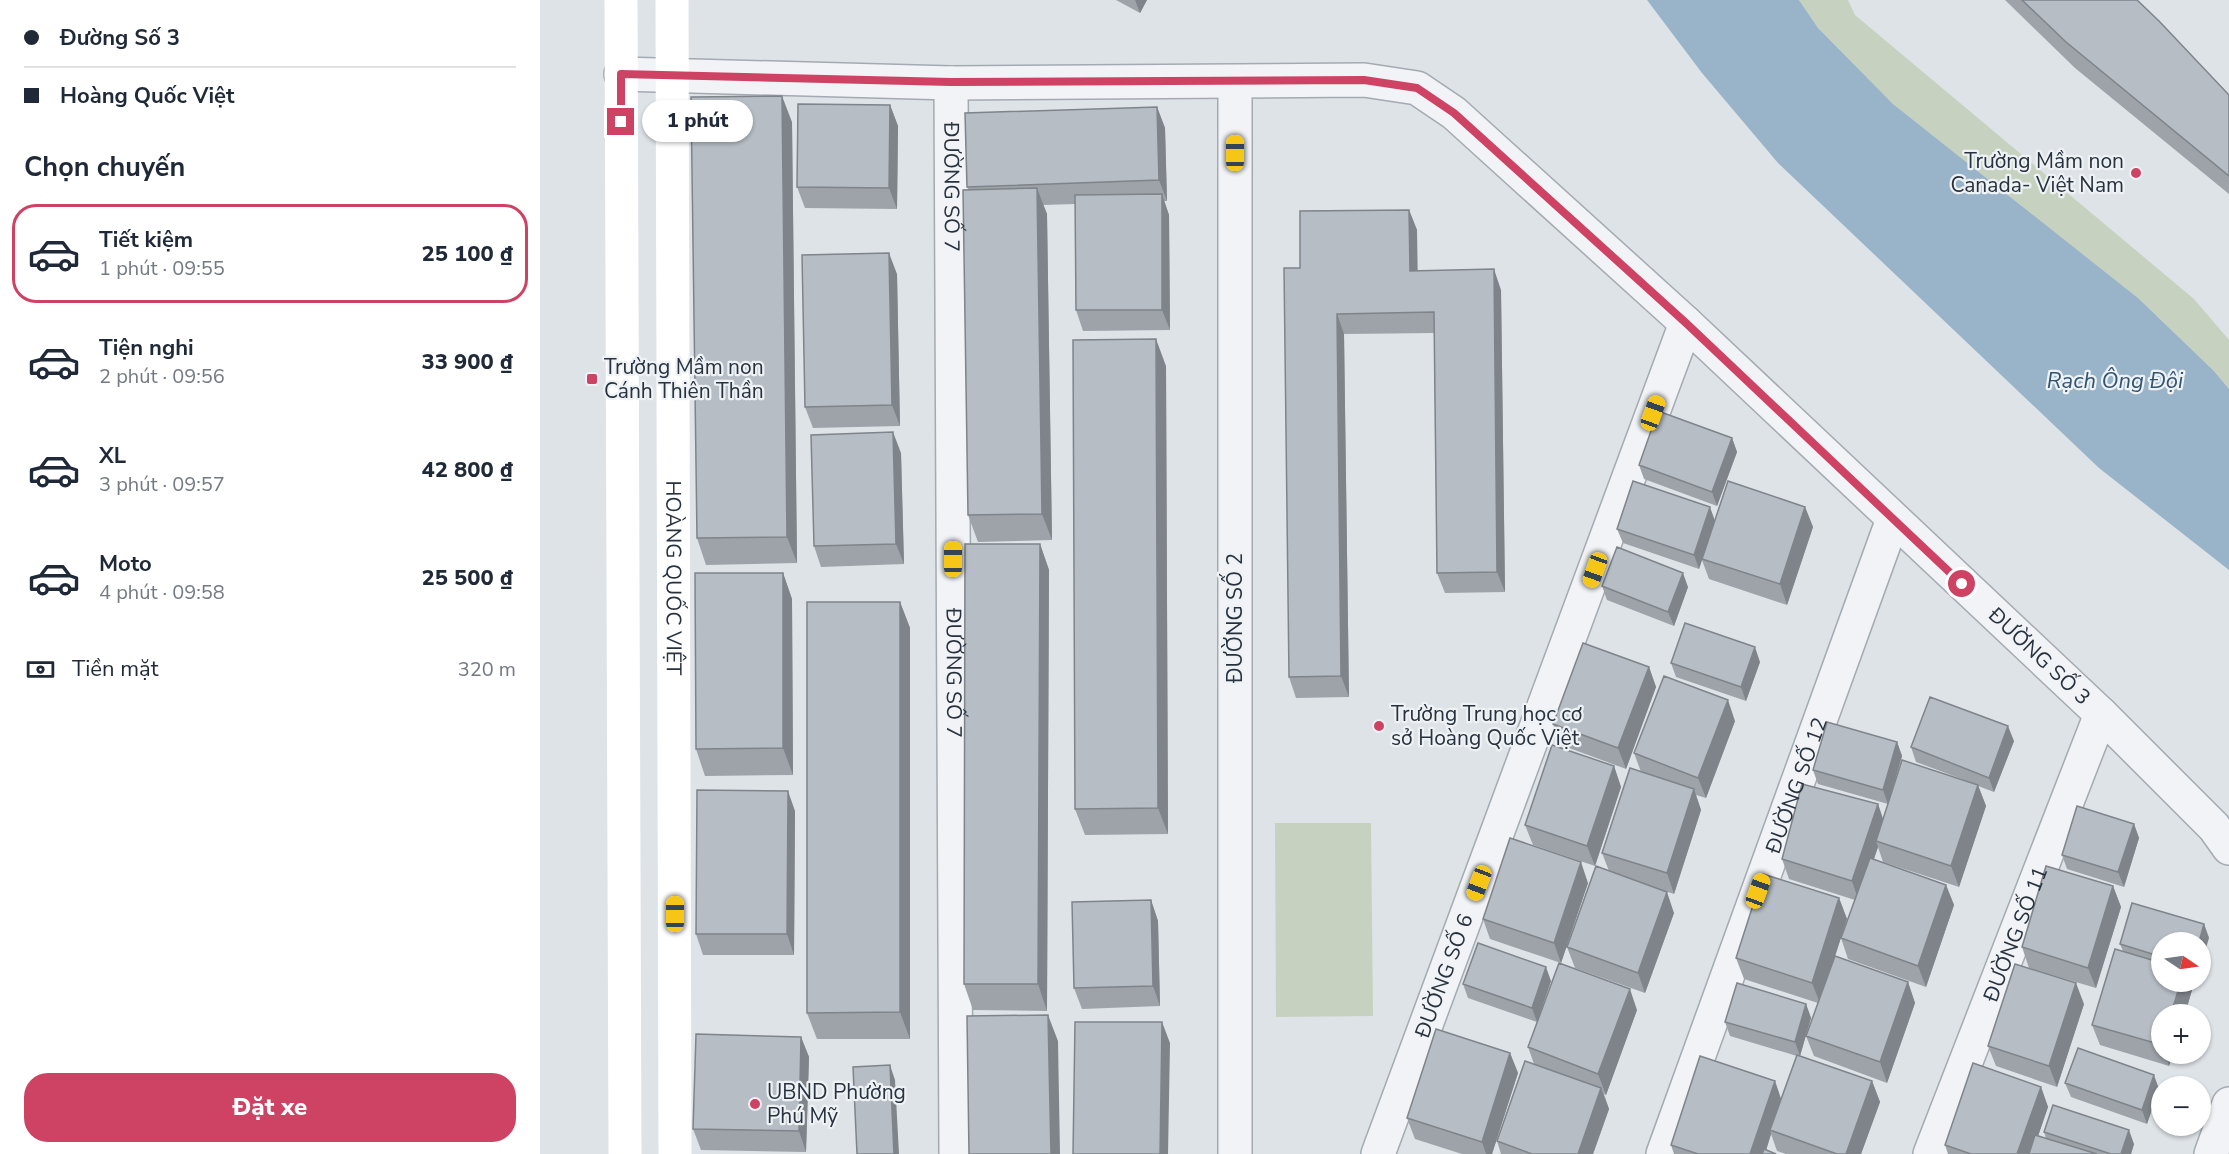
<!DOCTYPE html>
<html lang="vi">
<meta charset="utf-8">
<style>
body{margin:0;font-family:"Nunito Sans",sans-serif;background:#f6f6f7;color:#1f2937;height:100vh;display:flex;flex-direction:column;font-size:22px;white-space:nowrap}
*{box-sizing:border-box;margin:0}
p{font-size:20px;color:#747a83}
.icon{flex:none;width:33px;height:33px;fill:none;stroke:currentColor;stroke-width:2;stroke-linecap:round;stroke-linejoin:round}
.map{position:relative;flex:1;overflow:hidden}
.side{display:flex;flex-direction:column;background:#fff;width:540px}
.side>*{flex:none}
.banner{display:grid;align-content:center;height:132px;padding:0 24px;background:#fff}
.needle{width:39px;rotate:103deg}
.tools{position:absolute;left:1611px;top:932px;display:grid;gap:12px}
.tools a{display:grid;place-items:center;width:60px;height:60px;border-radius:50%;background:#fff;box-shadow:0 2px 4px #0004;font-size:30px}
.end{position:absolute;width:27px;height:27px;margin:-14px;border:8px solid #ce4364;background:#fff;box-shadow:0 0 0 3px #fff}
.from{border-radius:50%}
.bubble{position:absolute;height:42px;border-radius:21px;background:#fff;box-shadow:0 2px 4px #0004;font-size:20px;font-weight:800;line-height:42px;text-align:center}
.car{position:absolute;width:18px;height:36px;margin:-18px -9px;border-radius:8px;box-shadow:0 0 4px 2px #0007;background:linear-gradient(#f5c518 24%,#345 0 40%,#f5c518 0 76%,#345 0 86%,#f5c518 0)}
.banner b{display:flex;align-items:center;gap:21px;height:57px;font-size:22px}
.banner b+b{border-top:2px solid #e0e1e3}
.banner i{width:15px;height:15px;background:#1f2937}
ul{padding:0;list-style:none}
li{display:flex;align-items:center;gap:18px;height:99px;margin:0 12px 9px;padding:0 12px;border:3px solid transparent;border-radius:24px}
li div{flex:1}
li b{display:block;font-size:22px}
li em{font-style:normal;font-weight:800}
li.selected{border-color:#ce4364}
li>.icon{width:54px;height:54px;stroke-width:1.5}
h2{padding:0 24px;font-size:27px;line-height:72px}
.pay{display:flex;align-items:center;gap:15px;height:66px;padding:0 24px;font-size:22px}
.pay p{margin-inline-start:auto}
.button{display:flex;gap:12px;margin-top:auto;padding:12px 24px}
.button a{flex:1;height:69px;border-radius:24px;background:#ce4364;color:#fff;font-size:24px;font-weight:800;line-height:69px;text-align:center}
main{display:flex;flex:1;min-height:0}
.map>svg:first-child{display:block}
.green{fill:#c6d2bf}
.water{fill:#99b4c8}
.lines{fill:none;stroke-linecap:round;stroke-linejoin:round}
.minor-casing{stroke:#a4aab2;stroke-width:36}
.minor{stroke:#f1f3f6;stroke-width:33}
.secondary{stroke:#fff;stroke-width:33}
.wall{fill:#9da3a9}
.shaded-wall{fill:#7f848a}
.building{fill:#b6bdc5;stroke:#7f848a;stroke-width:1.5}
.route{stroke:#ce4364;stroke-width:8}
.poi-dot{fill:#ce4364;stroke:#eef2f5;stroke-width:2}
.labels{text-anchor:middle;stroke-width:4.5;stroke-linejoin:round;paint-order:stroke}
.poi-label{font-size:21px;fill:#28323f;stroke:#eef2f5;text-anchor:start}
.street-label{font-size:21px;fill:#28323f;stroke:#eef2f5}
.water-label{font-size:22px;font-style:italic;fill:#325473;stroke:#eef2f5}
</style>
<main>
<section class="side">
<div class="banner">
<b><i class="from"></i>Đường Số 3</b>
<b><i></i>Hoàng Quốc Việt</b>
</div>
<h2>Chọn chuyến</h2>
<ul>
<li class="selected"><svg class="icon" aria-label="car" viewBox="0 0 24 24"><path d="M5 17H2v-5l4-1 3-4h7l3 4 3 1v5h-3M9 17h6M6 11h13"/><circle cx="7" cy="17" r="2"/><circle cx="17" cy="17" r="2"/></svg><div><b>Tiết kiệm</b><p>1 phút · 09:55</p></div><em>25 100 ₫</em></li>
<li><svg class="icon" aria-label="car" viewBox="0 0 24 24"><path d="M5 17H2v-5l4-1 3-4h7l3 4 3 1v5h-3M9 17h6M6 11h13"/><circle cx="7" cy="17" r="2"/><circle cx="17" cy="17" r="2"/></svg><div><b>Tiện nghi</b><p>2 phút · 09:56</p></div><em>33 900 ₫</em></li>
<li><svg class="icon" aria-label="car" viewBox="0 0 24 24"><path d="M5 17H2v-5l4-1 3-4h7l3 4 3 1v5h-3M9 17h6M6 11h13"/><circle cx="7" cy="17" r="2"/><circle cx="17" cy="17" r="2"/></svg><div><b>XL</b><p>3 phút · 09:57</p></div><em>42 800 ₫</em></li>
<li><svg class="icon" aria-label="car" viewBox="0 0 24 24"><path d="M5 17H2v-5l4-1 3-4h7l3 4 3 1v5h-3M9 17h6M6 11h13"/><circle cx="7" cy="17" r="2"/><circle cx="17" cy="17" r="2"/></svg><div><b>Moto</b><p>4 phút · 09:58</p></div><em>25 500 ₫</em></li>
</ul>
<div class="pay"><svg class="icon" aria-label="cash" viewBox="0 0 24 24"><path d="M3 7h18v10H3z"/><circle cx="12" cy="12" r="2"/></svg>Tiền mặt<p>320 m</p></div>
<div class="button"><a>Đặt xe</a></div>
</section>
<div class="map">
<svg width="1689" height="1154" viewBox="0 0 1689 1154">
<rect width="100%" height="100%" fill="#dee3e8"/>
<!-- green -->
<path class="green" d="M 1259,0 L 1308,0 L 1315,15 L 1654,299 L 1689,340 L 1689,389 L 1674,371 L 1598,298 L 1353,104 L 1278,28 Z
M 735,823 L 831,823 L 833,1016 L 736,1017 Z"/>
<!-- water -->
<path class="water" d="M 1107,0 L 1259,0 L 1278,28 L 1353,104 L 1598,298 L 1674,371 L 1689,389 L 1689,570 L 1559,468 L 1238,163 L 1162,73 Z"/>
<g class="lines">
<defs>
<g id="minor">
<path id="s1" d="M 81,74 L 411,83 L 824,80 L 877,88 L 914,113 L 1146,323 L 1561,714 L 1674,827 L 1689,848"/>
<path d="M 695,82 L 695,1154"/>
<path id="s2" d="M 411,83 L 416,1154"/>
<path id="s3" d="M 838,1154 L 1146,323"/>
<path id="s4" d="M 1123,1154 L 1353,519"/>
<path id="s5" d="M 1390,1154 L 1561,714"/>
<path d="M 1671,1154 L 1689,1104"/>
</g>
</defs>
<!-- minor casing -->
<use href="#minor" class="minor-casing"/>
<!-- minor -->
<use href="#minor" class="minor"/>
<!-- secondary -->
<g class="secondary">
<path d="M 81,0 L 85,1154"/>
<path id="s6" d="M 132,0 L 135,1154"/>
</g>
</g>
<!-- wall -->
<path class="wall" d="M 576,0 L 607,0 L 600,13 Z
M 1465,0 L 1597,0 L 1689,95 L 1689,194 L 1535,68 Z
M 350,105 L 358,126 L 357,209 L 265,208 L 257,187 Z
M 617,107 L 625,128 L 627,201 L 624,201 L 629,215 L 630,330 L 543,331 L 536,310 L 535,204 L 503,205 L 507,214 L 512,540 L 438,542 L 428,515 L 428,189 L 427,187 Z
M 252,122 L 257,563 L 166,565 L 157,538 Z
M 869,210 L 877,230 L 877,270 L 961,290 L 965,592 L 905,593 L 897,573 L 894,333 L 804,334 L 809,697 L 756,698 L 749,677 L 760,268 Z
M 357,274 L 360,426 L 273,428 L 265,407 Z
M 626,366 L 628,834 L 545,835 L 535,809 Z
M 1192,438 L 1197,452 L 1177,506 L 1104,479 L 1099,465 Z
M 361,453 L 364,564 L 281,567 L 274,546 Z
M 1265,507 L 1273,527 L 1247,605 L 1169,579 L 1162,560 L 1159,569 L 1083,543 L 1077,529 L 1175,520 Z
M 500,544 L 509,570 L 507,1011 L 433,1010 L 424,984 Z
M 243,573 L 252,599 L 253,775 L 165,776 L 156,749 Z
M 1062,586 L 1148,587 L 1134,626 L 1067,600 Z
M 360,602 L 370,628 L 370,1039 L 277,1039 L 267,1013 Z
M 1220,662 L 1206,701 L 1136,677 L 1131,663 Z
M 1109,667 L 1116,687 L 1086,769 L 1021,745 L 1013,724 Z
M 1195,721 L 1166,798 L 1156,795 L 1161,810 L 1134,894 L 1116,888 L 1134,913 L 1105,993 L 1035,968 L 1027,947 L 1069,871 L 1062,853 L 1101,772 L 1094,753 Z
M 1474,741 L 1454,792 L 1438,786 L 1446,806 L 1419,887 L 1343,862 L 1338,847 L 1334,859 L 1406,885 L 1414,905 L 1386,987 L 1308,959 L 1301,938 L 1315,900 L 1249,879 L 1242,859 L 1338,804 L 1343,819 L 1348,804 L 1278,784 L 1273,770 L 1357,742 L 1362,756 L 1351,795 L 1430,782 L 1376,762 L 1371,747 Z
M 1074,766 L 1081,787 L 1055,866 L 993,845 L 985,825 Z
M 255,811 L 254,955 L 163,955 L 156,934 Z
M 1594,824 L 1599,838 L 1584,887 L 1527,869 L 1522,855 Z
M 1048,883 L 1021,963 L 950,939 L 943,919 Z
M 1573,886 L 1581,907 L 1556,988 L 1489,968 L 1482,947 Z
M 1299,898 L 1307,919 L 1295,956 L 1368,982 L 1375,1003 L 1347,1083 L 1274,1056 L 1266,1036 L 1278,1003 L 1204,979 L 1196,958 Z
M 611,900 L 618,921 L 620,1006 L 542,1009 L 534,988 Z
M 1664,924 L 1669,938 L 1622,942 L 1622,981 L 1648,981 L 1652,990 L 1645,1014 L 1622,1014 L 1622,1053 L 1633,1053 L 1629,1066 L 1560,1045 L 1552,1025 L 1583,951 L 1580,944 Z
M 1011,981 L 997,1022 L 928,998 L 923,984 Z
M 1266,1004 L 1271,1018 L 1260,1056 L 1332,1081 L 1340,1102 L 1321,1154 L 1246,1154 L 1237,1151 L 1231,1134 L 1226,1150 L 1236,1154 L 1134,1154 L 1131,1145 L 1235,1081 L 1241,1099 L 1257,1056 L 1190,1036 L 1185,1022 Z
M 1544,1004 L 1517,1087 L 1456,1066 L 1448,1046 Z
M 1097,1010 L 1066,1095 L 1064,1094 L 1069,1109 L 1053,1154 L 961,1154 L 957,1141 L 994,1064 L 988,1047 Z
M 261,1037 L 269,1057 L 266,1152 L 161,1150 L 153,1129 Z
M 970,1053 L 978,1073 L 952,1154 L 922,1154 L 875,1139 L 867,1118 Z
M 1525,1083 L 1619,1089 L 1607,1124 L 1531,1097 Z
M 1501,1087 L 1508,1107 L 1498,1136 L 1506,1138 L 1504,1132 L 1594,1144 L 1591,1154 L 1408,1154 L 1405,1145 Z"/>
<!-- shaded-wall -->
<path class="shaded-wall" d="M 595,0 L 607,0 L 600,13 Z
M 242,96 L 252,122 L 257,563 L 247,537 Z
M 350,105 L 358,126 L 357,209 L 349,188 Z
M 617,107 L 625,128 L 627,201 L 619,180 Z
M 497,188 L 507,214 L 512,540 L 502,514 Z
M 622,194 L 629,215 L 630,330 L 622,310 Z
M 869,210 L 877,230 L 878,291 L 870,271 Z
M 349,253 L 357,274 L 360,426 L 352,405 Z
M 954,269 L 961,290 L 965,592 L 957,572 Z
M 797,314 L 804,334 L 809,697 L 801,676 Z
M 616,339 L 626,366 L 628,834 L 618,808 Z
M 353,432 L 361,453 L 364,564 L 356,544 Z
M 1192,438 L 1197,452 L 1177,506 L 1172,492 Z
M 1170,507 L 1175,521 L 1159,569 L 1154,555 Z
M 1265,507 L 1273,527 L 1247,605 L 1240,584 Z
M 500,544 L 509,570 L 507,1011 L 498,984 Z
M 243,573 L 252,599 L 253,775 L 243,748 Z
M 1143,573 L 1148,587 L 1134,626 L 1128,612 Z
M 360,602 L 370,628 L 370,1039 L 360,1012 Z
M 1215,647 L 1220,662 L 1206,701 L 1201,687 Z
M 1109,667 L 1116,687 L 1086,769 L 1078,748 Z
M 1188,700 L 1195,721 L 1166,798 L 1158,778 Z
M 1468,726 L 1474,741 L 1454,792 L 1449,778 Z
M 1357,742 L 1362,756 L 1348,804 L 1343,790 Z
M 1074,766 L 1081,787 L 1055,866 L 1047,846 Z
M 1438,785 L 1446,806 L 1419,887 L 1411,866 Z
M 1154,789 L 1161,810 L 1134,894 L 1127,873 Z
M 248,791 L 255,811 L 254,955 L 247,934 Z
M 1338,804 L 1345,825 L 1336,841 L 1338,847 L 1319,902 L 1312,881 Z
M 1594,824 L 1599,838 L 1584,887 L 1578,872 Z
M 1041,862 L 1048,883 L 1021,963 L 1014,943 Z
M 1406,885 L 1414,905 L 1386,987 L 1378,966 Z
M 1573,886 L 1581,907 L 1556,988 L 1548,968 Z
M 1127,892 L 1134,913 L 1105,993 L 1098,973 Z
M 1299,898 L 1307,919 L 1280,1003 L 1272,983 Z
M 611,900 L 618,921 L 620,1006 L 613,986 Z
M 1664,924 L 1669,938 L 1660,968 L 1660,942 L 1659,942 Z
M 1006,967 L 1011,981 L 997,1022 L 992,1008 Z
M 1641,981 L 1648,981 L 1652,990 L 1645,1014 L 1631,1014 Z
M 1368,982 L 1375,1003 L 1347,1083 L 1340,1062 Z
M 1536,983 L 1544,1004 L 1517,1087 L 1509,1066 Z
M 1090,989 L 1097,1010 L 1066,1095 L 1058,1074 Z
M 1266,1004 L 1271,1018 L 1260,1056 L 1255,1042 Z
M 508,1015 L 518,1041 L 520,1154 L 511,1154 Z
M 622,1022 L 630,1043 L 628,1154 L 620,1154 Z
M 261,1037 L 269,1057 L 266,1152 L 259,1131 Z
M 970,1053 L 978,1073 L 952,1154 L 946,1154 L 942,1142 Z
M 1625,1053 L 1633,1053 L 1629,1066 Z
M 350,1065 L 355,1080 L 359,1154 L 354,1154 Z
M 1614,1075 L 1619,1089 L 1607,1124 L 1602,1110 Z
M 1235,1081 L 1242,1102 L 1230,1130 L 1231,1134 L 1225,1154 L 1210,1154 Z
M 1332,1081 L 1340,1102 L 1321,1154 L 1306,1154 Z
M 1501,1087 L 1508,1107 L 1492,1154 L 1477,1154 Z
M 1061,1088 L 1069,1109 L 1053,1154 L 1038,1154 Z
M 1589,1130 L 1594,1144 L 1591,1154 L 1581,1154 Z"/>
<!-- building -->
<path class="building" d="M 1482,0 L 1597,0 L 1619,21 L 1689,95 L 1689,176 L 1526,42 Z
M 242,96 L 247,537 L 157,538 L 151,97 Z
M 258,104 L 350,105 L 349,188 L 257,187 Z
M 617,107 L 619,180 L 427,187 L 425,113 Z
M 497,188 L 502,514 L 428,515 L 423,190 Z
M 622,194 L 622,310 L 536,310 L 535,195 Z
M 869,210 L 870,271 L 954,269 L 957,572 L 897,573 L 894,312 L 797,314 L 801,676 L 749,677 L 744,268 L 760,268 L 760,211 Z
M 349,253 L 352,405 L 265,407 L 262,255 Z
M 616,339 L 618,808 L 535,809 L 533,340 Z
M 1118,411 L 1192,438 L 1172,492 L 1099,465 Z
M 353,432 L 356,544 L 274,546 L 271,435 Z
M 1093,481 L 1170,507 L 1154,555 L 1077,529 Z
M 1188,481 L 1265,507 L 1240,584 L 1162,559 Z
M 425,544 L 500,544 L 498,984 L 424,984 Z
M 1077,547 L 1143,573 L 1128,612 L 1062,586 Z
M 155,573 L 243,573 L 243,748 L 156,749 Z
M 267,602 L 360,602 L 360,1012 L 267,1013 Z
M 1145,623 L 1215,647 L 1201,687 L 1131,663 Z
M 1043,643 L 1109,667 L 1078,748 L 1013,724 Z
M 1124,676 L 1188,700 L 1158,778 L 1094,753 Z
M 1390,697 L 1468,726 L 1449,778 L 1371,747 Z
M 1287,722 L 1357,742 L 1343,790 L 1273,770 Z
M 1012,745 L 1074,766 L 1047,846 L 985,825 Z
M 1362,760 L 1438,785 L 1411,866 L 1336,841 Z
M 1090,768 L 1154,789 L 1127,873 L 1062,853 Z
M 1262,784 L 1338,804 L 1312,881 L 1242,859 Z
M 157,790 L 248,791 L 247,934 L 156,934 Z
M 1537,806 L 1594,824 L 1578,872 L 1522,855 Z
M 970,838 L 1041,862 L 1014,943 L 943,919 Z
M 1330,858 L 1406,885 L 1378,966 L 1301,938 Z
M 1056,866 L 1127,892 L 1098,973 L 1027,947 Z
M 1506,866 L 1573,886 L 1548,968 L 1482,947 Z
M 1223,874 L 1299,898 L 1272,983 L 1196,958 Z
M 611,900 L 613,986 L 534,988 L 532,902 Z
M 1592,903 L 1664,924 L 1659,942 L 1622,942 L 1622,957 L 1580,944 Z
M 938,943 L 1006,967 L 992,1008 L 923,984 Z
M 1575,949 L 1622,963 L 1622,981 L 1641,981 L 1631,1014 L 1622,1014 L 1622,1045 L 1552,1025 Z
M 1295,956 L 1368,982 L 1340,1062 L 1266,1036 Z
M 1019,963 L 1090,989 L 1058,1074 L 988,1047 Z
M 1475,964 L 1536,983 L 1509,1066 L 1448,1046 Z
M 1197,983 L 1266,1004 L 1255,1042 L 1185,1022 Z
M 508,1015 L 511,1154 L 429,1154 L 427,1016 Z
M 535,1022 L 622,1022 L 620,1154 L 533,1154 Z
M 896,1029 L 970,1053 L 942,1142 L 867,1118 Z
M 156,1034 L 261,1037 L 259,1131 L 153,1129 Z
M 1538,1048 L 1614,1075 L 1602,1110 L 1525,1083 Z
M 1257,1055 L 1332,1081 L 1306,1154 L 1297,1154 L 1230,1130 Z
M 1160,1056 L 1235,1081 L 1210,1154 L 1158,1154 L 1131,1145 Z
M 985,1061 L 1061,1088 L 1038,1154 L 992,1154 L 957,1141 Z
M 1433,1063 L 1501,1087 L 1477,1154 L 1431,1154 L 1405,1145 Z
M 350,1065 L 354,1154 L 317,1154 L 313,1067 Z
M 1513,1105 L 1589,1130 L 1581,1154 L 1571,1154 L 1504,1132 Z
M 1495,1135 L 1557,1154 L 1489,1154 Z
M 1224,1149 L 1236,1154 L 1222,1154 Z"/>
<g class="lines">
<!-- route -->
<path class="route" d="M 81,122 L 81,74 L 411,82 L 824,80 L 877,88 L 914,113 L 1146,323 L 1422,584"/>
</g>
<!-- markers -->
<g class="poi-dot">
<circle cx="1596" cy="173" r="6"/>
<rect x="46" y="373" width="12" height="12" rx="3"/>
<circle cx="839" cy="726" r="6"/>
<circle cx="215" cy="1104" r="6"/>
</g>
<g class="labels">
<!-- poi labels -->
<g class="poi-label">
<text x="1584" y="168" text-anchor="end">Trường Mầm non<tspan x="1584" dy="24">Canada- Việt Nam</tspan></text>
<text x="64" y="374">Trường Mầm non<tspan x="64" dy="24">Cánh Thiên Thần</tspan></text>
<text x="851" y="721">Trường Trung học cơ<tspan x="851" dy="24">sở Hoàng Quốc Việt</tspan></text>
<text x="227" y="1099">UBND Phường<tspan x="227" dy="24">Phú Mỹ</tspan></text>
</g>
<!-- street labels -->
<g class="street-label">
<text dy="7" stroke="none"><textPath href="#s2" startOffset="104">ĐƯỜNG SỐ 7</textPath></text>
<text dy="7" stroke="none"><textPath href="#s6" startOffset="578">HOÀNG QUỐC VIỆT</textPath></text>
<text transform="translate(695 618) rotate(-90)" y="7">ĐƯỜNG SỐ 2</text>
<text dy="7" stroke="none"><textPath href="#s1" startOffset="1640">ĐƯỜNG SỐ 3</textPath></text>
<text dy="7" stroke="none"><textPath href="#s2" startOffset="590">ĐƯỜNG SỐ 7</textPath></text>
<text dy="7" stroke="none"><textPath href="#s4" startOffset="392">ĐƯỜNG SỐ 12</textPath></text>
<text dy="7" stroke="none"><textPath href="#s5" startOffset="236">ĐƯỜNG SỐ 11</textPath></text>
<text dy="7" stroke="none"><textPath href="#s3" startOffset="190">ĐƯỜNG SỐ 6</textPath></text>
</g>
<!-- water labels -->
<g class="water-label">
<text x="1575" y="388">Rạch Ông Đội</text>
</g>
</g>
</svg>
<div class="tools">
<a><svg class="needle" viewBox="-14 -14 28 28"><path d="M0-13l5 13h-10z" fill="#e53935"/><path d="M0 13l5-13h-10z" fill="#747a83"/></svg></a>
<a>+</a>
<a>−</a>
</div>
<i class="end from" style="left:1422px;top:584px"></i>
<i class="end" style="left:81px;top:122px"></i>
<div class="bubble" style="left:102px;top:100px;width:111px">1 phút</div>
<i class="car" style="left:695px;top:153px;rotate:0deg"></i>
<i class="car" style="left:1113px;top:413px;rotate:20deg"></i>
<i class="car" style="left:413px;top:559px;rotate:0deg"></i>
<i class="car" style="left:1055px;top:570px;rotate:200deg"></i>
<i class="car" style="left:939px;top:883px;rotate:201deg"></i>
<i class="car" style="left:1218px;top:891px;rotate:20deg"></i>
<i class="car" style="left:135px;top:914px;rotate:0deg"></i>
</div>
</main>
